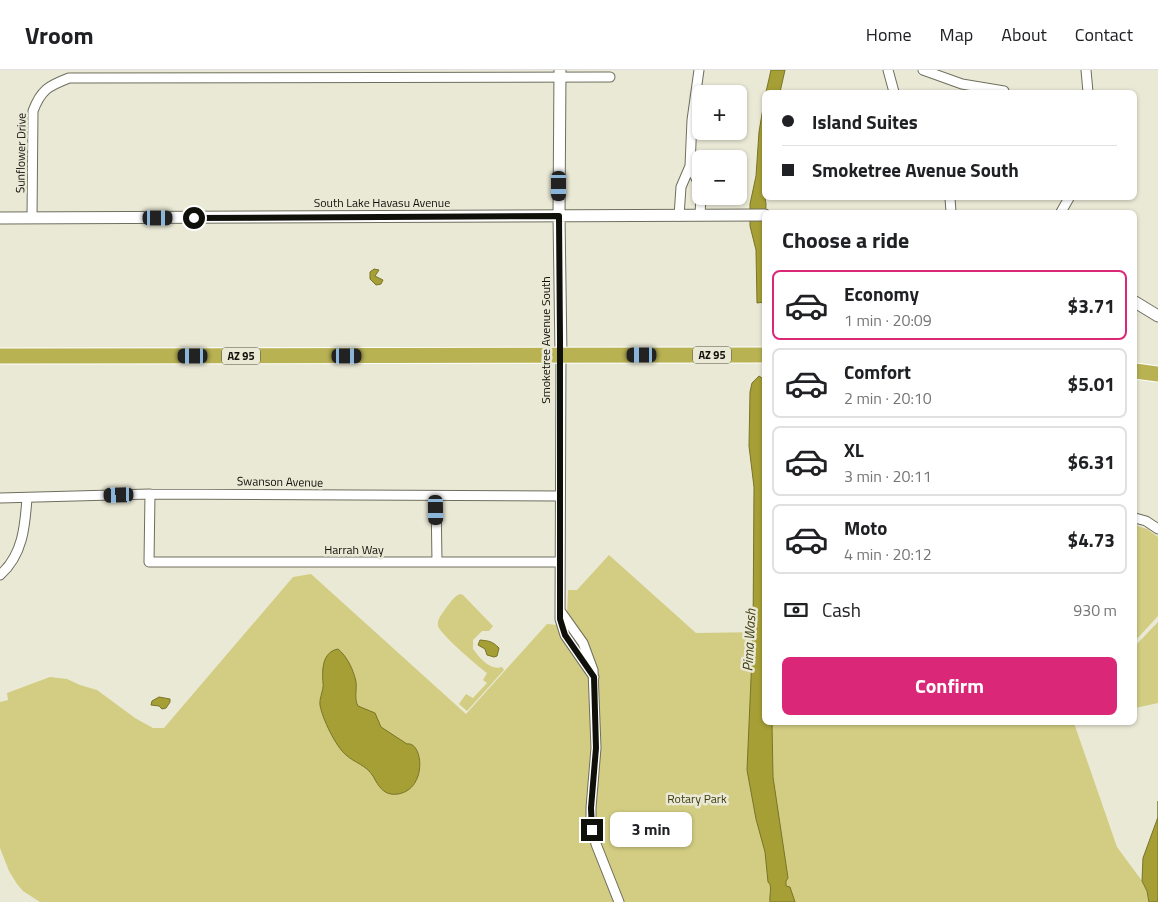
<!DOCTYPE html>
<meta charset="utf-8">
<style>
body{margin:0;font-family:"Titillium Web",sans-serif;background:#f6f6f6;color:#202124;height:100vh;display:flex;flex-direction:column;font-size:19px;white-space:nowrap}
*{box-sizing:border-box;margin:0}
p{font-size:16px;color:#757577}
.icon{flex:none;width:28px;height:28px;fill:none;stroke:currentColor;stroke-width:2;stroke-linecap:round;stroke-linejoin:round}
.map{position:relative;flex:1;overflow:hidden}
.panel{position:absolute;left:762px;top:140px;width:375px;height:515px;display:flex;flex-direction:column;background:#fff;border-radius:8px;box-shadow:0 1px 4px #0004}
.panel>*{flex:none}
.guide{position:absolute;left:762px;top:20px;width:375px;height:110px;border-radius:8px;box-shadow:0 1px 4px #0004;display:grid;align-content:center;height:110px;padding:0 20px;background:#fff}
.buttons{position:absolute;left:692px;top:15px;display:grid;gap:10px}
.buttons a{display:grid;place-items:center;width:55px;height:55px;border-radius:8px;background:#fff;box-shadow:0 1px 4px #0004;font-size:25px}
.end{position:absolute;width:22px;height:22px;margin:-11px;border:6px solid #10100a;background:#fff;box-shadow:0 0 0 2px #fff}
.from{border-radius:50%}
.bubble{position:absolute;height:35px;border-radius:8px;background:#fff;box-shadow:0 1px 4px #0004;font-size:16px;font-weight:700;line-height:35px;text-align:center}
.car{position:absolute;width:15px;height:30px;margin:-15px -8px;border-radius:6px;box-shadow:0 0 4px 1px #0007;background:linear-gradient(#222 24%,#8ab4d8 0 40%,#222 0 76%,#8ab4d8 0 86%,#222 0)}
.guide b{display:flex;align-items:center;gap:18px;height:48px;font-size:19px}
.guide b+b{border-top:1px solid #e0e0e0}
.guide i{width:12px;height:12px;background:#202124}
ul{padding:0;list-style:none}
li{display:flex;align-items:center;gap:15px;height:70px;margin:0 10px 8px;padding:0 10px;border:2px solid #e0e0e0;border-radius:8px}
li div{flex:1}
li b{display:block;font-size:19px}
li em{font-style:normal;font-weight:700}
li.on{border-color:#db2777}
li>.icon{width:45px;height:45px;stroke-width:1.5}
h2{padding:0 20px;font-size:22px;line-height:60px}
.pay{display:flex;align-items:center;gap:12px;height:55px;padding:0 20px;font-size:19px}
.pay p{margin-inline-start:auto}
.button{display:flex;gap:10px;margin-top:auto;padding:10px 20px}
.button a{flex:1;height:58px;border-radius:8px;background:#db2777;color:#fff;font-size:20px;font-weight:700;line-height:58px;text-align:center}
header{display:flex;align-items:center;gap:30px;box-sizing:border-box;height:70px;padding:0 25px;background:#fff;border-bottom:1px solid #e0e0e0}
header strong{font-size:24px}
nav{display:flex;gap:28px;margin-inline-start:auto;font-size:18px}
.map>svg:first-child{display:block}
.green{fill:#d2cd82}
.water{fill:#a69f35;stroke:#797428}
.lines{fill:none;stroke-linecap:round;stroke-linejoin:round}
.street-casing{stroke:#6f6e5e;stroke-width:11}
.secondary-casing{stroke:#6f6e5e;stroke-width:13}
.highway-casing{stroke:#fff;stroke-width:17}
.street{stroke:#fff;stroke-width:9}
.secondary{stroke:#fff;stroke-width:11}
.highway{stroke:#b8b253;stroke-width:15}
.route{stroke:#10100a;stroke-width:6}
.labels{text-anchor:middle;stroke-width:5;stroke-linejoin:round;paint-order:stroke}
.shield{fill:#eae9d6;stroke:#515147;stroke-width:1}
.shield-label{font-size:11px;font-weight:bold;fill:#10100a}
.street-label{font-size:12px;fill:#10100a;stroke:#eae9d6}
.park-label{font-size:12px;fill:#3d3a0e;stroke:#eae9d6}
.water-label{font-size:14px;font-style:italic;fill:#3d3a0e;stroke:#eae9d6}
</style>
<header>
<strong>Vroom</strong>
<nav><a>Home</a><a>Map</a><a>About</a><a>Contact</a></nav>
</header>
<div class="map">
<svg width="1158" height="832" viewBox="0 0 1158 832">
<rect width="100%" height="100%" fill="#eae9d6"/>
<!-- green -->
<path class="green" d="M 1135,455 L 1147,459 L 1158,467 L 1158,546 L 1135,571 Z
M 609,485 L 696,563 L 765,562 L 765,652 L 1074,653 L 1117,777 L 1142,811 L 1147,821 L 1149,832 L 40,832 L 23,821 L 17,814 L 9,801 L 0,778 L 0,632 L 8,630 L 7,623 L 50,607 L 67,609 L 80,615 L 97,620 L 135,648 L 153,658 L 164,658 L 293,507 L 311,504 L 466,644 L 547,554 L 557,555 L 590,607 L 595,759 L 597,611 L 567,546 L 568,520 L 577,520 Z
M 460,524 L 463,525 L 493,556 L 489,561 L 482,561 L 473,570 L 473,579 C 479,587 490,601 502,597 L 504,600 L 467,641 L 459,634 L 466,624 L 473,628 L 487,613 L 483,610 L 487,603 C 481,599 439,563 438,556 C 437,549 442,544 446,538 C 450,533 453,527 460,524 Z
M 1158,552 L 1158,633 L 1135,638 L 1135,576 Z"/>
<!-- water -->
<path class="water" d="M 771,0 L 785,0 L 780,22 L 766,22 Z
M 765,26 L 765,128 L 766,134 L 764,232 L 757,233 L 756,180 L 750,156 L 750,134 L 756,106 L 759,62 Z
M 374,199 L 379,200 L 375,206 L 383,210 L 381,214 L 376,215 L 370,209 L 370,202 Z
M 759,306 L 765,310 L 765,652 L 772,653 L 773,707 L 788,808 L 786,811 L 786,816 L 790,817 L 795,832 L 770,832 C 769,824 773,816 768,812 L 765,782 L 756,749 L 747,700 L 753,563 L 754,417 L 749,376 L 750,322 L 752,313 Z
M 480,570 C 489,571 492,571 499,578 L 497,586 L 494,587 L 487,585 L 485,579 L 478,575 Z
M 338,579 C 347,586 354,601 356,612 C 357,620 354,629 358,636 L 375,643 L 381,657 L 407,674 C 423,671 428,719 398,724 C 384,726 379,717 373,706 C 366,695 355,693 346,685 C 336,677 322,648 320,635 C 319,628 324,620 323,613 C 322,600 322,582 338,579 Z
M 159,627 L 170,629 L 170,632 L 166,638 L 162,639 L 159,636 L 151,635 L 152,631 Z
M 1158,731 L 1158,832 L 1149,832 L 1147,821 L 1142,811 L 1143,788 L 1158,747 Z"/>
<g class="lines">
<defs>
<path id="street" d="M 888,0 L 894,22
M 923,0 L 962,14 L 1004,21
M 1086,0 L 1088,22
M 690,96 L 699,114 L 701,122
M 950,128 L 951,142
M 1061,142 L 1069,128
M 700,145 L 701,126
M 679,146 L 681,117 L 690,96 L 692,50 L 699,0
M 32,148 L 33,41 C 41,20 48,16 69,8 L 610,7
M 561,285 L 560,549 L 565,565 L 594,607
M 150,424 L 149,492 L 559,492
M 436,426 L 437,492
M 0,428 L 150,424 L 560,426
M 1135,448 L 1146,451 L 1158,459
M 0,505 C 23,485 25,456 27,428
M 561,542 L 583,573 L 593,600 L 596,678 L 591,738 L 591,752 L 596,774 L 619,832"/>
<path id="secondary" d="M 560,0 L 559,146 L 561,285
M 0,148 L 765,145
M 1135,232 L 1158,246"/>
<path id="highway" d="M 0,286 L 765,285
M 1135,301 L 1158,304"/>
</defs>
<!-- street casing -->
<use href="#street" class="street-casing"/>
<!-- secondary casing -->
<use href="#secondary" class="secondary-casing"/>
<!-- highway casing -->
<use href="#highway" class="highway-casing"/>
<!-- street -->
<use href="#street" class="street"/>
<!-- secondary -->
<use href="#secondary" class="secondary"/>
<!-- highway -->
<use href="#highway" class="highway"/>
</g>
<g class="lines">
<!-- route -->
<path class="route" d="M 194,148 L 559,146 L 560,270 L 560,549 L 565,565 L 594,607 L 596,678 L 591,738 L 592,760"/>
</g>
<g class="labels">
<!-- shield labels -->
<g class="shield">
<rect x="693" y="276.5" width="38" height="17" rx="4"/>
<rect x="222" y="277.5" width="38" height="17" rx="4"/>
</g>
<g class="shield-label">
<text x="712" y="289">AZ 95</text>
<text x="241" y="290">AZ 95</text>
</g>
<!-- street labels -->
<g class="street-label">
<text transform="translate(21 83) rotate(-89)" y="4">Sunflower Drive</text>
<text x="382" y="137">South Lake Havasu Avenue</text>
<text transform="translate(546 270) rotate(-90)" y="4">Smoketree Avenue South</text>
<text transform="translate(280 412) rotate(1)" y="4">Swanson Avenue</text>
<text x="354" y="484">Harrah Way</text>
</g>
<!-- park labels -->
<g class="park-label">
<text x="697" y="733">Rotary Park</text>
</g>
<!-- water labels -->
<g class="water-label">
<text transform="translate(749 570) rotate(-87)" y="5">Pima Wash</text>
</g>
</g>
</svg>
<div class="buttons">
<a>+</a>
<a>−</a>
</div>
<i class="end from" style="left:194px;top:148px"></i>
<i class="end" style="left:592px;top:760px"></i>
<div class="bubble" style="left:610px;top:742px;width:82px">3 min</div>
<i class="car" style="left:559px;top:116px;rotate:180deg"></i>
<i class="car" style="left:158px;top:148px;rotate:90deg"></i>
<i class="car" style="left:642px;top:285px;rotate:270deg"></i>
<i class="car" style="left:193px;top:286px;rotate:270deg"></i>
<i class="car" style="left:347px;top:286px;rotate:90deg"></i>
<i class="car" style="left:119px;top:425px;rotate:268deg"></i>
<i class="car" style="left:436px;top:440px;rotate:179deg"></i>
<div class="guide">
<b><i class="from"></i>Island Suites</b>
<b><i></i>Smoketree Avenue South</b>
</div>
<section class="panel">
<h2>Choose a ride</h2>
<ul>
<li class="on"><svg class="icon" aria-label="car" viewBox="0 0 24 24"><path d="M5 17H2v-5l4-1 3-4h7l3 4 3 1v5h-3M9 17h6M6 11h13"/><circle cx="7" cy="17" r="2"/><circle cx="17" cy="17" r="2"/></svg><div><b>Economy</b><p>1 min · 20:09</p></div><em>$3.71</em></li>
<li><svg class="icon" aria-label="car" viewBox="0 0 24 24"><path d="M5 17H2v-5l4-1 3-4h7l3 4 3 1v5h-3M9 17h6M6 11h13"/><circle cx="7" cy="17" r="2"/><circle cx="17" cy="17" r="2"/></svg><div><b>Comfort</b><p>2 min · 20:10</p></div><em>$5.01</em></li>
<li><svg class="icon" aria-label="car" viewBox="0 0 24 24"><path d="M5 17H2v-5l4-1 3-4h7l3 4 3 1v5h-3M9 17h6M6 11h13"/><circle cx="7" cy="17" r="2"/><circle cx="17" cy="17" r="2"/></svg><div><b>XL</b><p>3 min · 20:11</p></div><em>$6.31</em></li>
<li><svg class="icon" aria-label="car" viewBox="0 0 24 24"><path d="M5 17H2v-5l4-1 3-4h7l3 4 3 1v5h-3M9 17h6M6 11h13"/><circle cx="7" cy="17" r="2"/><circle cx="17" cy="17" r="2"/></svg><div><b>Moto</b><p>4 min · 20:12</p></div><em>$4.73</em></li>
</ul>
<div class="pay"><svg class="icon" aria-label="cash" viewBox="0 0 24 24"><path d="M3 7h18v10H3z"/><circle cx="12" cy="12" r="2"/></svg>Cash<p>930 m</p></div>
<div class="button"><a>Confirm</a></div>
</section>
</div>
